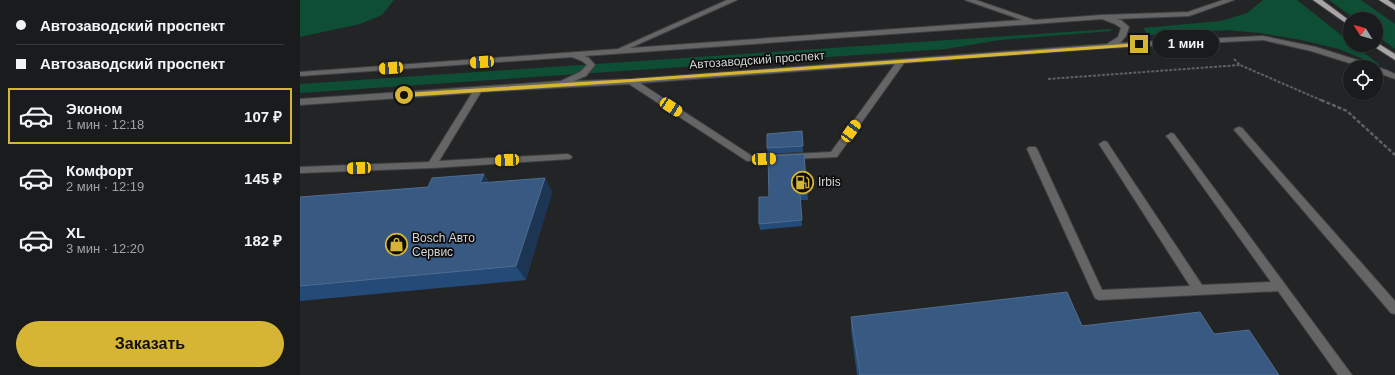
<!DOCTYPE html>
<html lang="ru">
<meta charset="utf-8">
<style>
body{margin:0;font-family:Arial,sans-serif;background:#272829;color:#f1f3f6;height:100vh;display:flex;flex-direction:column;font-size:15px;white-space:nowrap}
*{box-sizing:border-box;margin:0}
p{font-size:13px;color:#9fa1a3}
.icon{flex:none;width:22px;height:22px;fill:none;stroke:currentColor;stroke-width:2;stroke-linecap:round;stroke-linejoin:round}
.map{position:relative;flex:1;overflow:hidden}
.drawer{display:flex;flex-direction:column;background:#1a1b1c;width:300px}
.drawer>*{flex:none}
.top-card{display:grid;align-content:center;height:88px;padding:0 16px;background:#1a1b1c}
.needle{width:26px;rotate:307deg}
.buttons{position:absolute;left:1043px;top:12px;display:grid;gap:8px}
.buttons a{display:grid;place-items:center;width:40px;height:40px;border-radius:50%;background:#1a1b1c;box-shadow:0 1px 3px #0004,0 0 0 1px #38393b;font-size:20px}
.end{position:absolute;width:18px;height:18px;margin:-9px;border:5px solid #d6b534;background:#111;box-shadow:0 0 0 2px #111}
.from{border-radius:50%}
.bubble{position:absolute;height:28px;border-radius:14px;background:#1a1b1c;box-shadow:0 1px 3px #0004,0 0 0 1px #38393b;font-size:13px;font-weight:800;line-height:28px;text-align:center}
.car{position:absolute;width:12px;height:24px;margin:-12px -6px;border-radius:5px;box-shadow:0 0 3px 1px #0007;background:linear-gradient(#f5c518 24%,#345 0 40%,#f5c518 0 76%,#345 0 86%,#f5c518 0)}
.top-card b{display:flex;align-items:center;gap:14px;height:38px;font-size:15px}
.top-card b+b{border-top:1px solid #38393b}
.top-card i{width:10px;height:10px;background:#f1f3f6}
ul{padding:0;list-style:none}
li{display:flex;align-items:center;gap:12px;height:56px;margin:0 8px 6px;padding:0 8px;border:2px solid transparent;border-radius:0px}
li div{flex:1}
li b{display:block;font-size:15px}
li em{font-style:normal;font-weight:800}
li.current{border-color:#d6b534}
li>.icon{width:36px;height:36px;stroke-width:1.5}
.action{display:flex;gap:8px;margin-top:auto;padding:8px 16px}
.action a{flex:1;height:46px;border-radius:24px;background:#d6b534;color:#111;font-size:16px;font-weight:800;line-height:46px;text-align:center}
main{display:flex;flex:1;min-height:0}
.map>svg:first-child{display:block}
.green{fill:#0e4e35}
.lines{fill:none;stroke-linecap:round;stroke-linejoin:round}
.minor-casing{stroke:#3f4042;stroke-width:2}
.major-casing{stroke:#3f4042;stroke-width:2}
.path-far1{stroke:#5f6062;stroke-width:2;stroke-dasharray:3 1.5;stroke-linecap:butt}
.path{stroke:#5f6062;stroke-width:2.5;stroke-dasharray:4 2;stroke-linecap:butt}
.minor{fill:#666565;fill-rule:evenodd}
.major{fill:#a9a5a6;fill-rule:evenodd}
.wall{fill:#244a78}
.shaded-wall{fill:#1c3553}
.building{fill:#375982;stroke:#506d8f}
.route{fill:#d6b534}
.labels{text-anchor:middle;stroke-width:3.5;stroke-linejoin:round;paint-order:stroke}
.street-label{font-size:12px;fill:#d4d5d6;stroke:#0d0d0e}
.poi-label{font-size:12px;fill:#d4d5d6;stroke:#0d0d0e;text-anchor:start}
</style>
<main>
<section class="drawer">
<div class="top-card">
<b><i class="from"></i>Автозаводский проспект</b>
<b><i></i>Автозаводский проспект</b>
</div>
<ul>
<li class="current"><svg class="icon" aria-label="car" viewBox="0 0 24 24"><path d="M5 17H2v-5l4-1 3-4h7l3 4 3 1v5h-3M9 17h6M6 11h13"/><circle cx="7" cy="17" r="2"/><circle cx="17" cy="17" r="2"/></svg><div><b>Эконом</b><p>1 мин · 12:18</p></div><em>107 ₽</em></li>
<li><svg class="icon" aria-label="car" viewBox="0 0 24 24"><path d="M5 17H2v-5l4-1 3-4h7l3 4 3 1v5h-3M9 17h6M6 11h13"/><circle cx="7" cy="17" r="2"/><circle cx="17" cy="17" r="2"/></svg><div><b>Комфорт</b><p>2 мин · 12:19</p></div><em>145 ₽</em></li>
<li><svg class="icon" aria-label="car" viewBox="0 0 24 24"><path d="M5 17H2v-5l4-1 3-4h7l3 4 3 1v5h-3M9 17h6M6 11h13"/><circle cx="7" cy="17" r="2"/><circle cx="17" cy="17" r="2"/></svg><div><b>XL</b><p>3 мин · 12:20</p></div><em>182 ₽</em></li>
</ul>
<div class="action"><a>Заказать</a></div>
</section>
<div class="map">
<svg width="1095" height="375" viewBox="0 0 1095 375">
<rect width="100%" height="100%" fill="#232426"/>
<!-- green -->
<path class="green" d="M 0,0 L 94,0 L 82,15 L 60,24 L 0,37 Z
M 963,0 L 997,0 L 1050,42 L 1050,45 L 1054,45 L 1081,66 L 1039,49 L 1001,40 L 960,33 L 926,30 L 848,35 L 843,28 L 921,21 L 947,13 Z
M 1029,0 L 1061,0 L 1095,24 L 1095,49 L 1076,35 L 1076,19 L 1055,19 Z
M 810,29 L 812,31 L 700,40 L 646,49 L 0,93 L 0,84 Z"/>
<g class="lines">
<defs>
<path id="minor" d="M 427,0 L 437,0 L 330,48 L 722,20 L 665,0 L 676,0 L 734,20 L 802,15 L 888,12 L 923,0 L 934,0 L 889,16 L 815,19 L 821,20 L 829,27 L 826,36 L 820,43 L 963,36 L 1016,47 L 1073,65 L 1074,67 L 1062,67 L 1011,51 L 963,40 L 808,48 L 604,63 L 537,157 L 447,161 L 329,84 L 181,92 L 139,161 L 267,154 L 270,155 L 272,157 L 270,159 L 132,168 L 0,173 L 0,167 L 129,162 L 172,93 L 0,105 L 0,99 L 261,81 L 280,72 L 287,65 L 282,61 L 272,57 L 0,76 L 0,72 L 318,49 ZM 802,19 L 815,24 L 821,28 L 818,37 L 807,44 L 331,79 L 274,81 L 286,76 L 295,65 L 288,57 L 284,56 ZM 595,64 L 531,152 L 452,156 L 340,83 Z
M 1074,67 C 1081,67 1089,71 1095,74 L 1095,79 L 1076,72 L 1076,67 Z
M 939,127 L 942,128 L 1095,301 L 1095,314 L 1091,313 L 936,132 L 934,130 L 936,128 Z
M 871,133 L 874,134 L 1052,375 L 1038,375 L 978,291 L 799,300 L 795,298 L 727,149 L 729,147 L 735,147 L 737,149 L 802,290 L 890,286 L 799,144 L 804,141 L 807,142 L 902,285 L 971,282 L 868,138 L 866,136 Z"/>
<path id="major" d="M 1013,0 L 1022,0 L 1050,21 L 1050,26 Z
M 1079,0 L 1088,0 L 1095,5 L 1095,10 Z
M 1076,42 L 1095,54 L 1095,60 L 1073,46 L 1076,45 Z"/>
</defs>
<!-- minor casing -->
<use href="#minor" class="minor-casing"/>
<!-- major casing -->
<use href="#major" class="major-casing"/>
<!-- path-far1 -->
<path class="path-far1" d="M 934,59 L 940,65 L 1023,101
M 748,79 L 940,65"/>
<!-- path -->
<path class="path" d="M 1021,100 L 1047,111 L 1095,155"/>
<!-- minor -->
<use href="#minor" class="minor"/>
<!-- major -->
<use href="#major" class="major"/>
</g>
<!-- wall -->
<path class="wall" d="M 502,131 L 503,152 L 468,154 L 467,148 Z
M 504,154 L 508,200 L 500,200 L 502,226 L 460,230 L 459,224 Z
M 245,178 L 252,192 L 226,280 L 0,301 L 0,197 Z
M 551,317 L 782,326 L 914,334 L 979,375 L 557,375 L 551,330 Z"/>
<!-- shaded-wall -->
<path class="shaded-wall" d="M 184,174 L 193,188 L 180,183 Z
M 245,178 L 252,192 L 226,280 L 216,266 Z"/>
<!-- building -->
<path class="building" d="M 502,131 L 503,146 L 467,148 L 467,134 Z
M 504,154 L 507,194 L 500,194 L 502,220 L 459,224 L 459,197 L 469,197 L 468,156 Z
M 184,174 L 180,183 L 245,178 L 216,266 L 0,286 L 0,197 L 128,187 L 132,178 Z
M 767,292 L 782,326 L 900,312 L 914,334 L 949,330 L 979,375 L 560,375 L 551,317 Z"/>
<!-- route -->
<path class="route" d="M 839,43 L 841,44 L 840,46 L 331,82 L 104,97 L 101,95 L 104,93 L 331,79 Z"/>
<!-- icons -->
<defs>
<symbol id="fuel-ring" viewBox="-11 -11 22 22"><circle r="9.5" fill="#0d0d0e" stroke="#d6b534" stroke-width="1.5"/><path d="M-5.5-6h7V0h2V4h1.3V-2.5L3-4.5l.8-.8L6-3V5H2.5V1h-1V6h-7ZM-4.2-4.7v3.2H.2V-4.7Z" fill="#d6b534"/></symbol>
<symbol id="shop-ring" viewBox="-11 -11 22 22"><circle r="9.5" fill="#0d0d0e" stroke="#d6b534" stroke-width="1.5"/><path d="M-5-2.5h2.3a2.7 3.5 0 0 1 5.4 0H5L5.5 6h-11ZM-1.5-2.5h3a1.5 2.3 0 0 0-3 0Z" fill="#d6b534"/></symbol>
</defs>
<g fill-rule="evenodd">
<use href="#fuel-ring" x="490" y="170" width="25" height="25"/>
<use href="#shop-ring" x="84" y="232" width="25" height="25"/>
</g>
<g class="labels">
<!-- street labels -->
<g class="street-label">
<text transform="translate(457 60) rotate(-4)" y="4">Автозаводский проспект</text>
</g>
<!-- poi labels -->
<g class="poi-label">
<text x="518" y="186">Irbis</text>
<text x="112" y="242">Bosch Авто<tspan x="112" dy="14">Сервис</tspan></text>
</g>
</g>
</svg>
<div class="buttons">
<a><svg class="needle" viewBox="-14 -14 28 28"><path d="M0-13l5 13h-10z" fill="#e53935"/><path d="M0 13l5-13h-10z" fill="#9fa1a3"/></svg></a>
<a><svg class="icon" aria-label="locate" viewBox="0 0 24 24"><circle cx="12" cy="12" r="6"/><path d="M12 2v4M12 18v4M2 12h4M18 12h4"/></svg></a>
</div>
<i class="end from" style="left:104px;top:95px"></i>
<i class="end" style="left:839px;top:44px"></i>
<div class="bubble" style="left:853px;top:30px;width:66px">1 мин</div>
<i class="car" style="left:182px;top:62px;rotate:266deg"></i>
<i class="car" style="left:91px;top:68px;rotate:266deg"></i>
<i class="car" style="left:371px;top:107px;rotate:123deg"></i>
<i class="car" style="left:551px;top:131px;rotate:36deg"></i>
<i class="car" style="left:464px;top:159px;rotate:87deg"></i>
<i class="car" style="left:207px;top:160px;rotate:267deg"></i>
<i class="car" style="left:59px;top:168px;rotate:268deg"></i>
</div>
</main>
